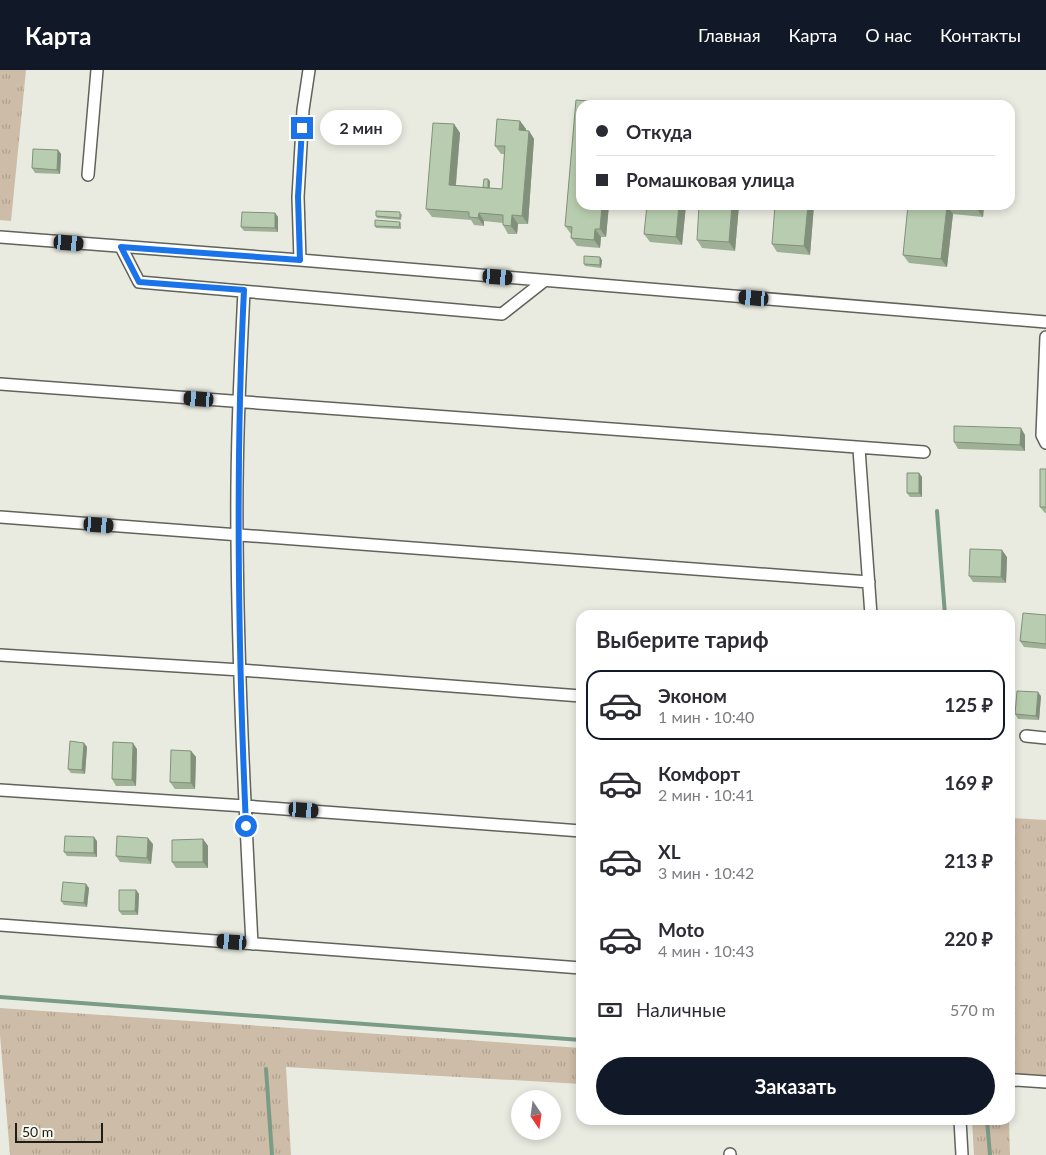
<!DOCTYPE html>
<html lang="ru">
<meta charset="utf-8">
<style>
body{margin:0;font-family:Lato,sans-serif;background:#f2f2f3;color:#2b2b33;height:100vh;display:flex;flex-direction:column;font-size:19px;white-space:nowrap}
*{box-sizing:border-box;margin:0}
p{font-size:16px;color:#7c7c81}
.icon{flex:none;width:28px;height:28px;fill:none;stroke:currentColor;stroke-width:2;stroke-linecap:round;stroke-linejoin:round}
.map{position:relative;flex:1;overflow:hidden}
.side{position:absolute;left:576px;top:540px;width:439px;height:515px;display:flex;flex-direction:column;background:#fff;border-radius:15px;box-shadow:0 2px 8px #0003}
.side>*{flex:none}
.hud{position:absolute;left:576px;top:30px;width:439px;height:110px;border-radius:15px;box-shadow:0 2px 8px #0003;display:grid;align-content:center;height:110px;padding:0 20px;background:#fff}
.needle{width:32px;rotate:167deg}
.controls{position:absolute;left:511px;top:1020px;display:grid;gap:10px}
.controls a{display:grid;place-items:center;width:50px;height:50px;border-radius:50%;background:#fff;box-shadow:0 2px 8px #0003;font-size:25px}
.scale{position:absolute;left:15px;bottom:12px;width:88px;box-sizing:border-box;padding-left:5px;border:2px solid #1d1e1a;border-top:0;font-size:14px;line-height:18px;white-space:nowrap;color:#1d1e1a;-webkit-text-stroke:4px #f6f8ee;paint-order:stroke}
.end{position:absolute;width:22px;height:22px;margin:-11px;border:6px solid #1a73e8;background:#fff;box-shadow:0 0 0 2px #fff}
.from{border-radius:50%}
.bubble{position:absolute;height:35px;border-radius:18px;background:#fff;box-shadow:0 2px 8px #0003;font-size:16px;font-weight:700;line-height:35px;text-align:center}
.car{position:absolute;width:15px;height:30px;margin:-15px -8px;border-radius:6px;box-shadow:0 0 4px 1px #0007;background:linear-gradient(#222 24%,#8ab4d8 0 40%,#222 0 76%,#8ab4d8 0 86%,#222 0)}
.hud b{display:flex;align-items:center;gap:18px;height:48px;font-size:19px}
.hud b+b{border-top:1px solid #e1e1e2}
.hud i{width:12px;height:12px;background:#2b2b33}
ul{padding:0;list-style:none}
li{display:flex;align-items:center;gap:15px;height:70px;margin:0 10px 8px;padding:0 10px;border:2px solid transparent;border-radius:15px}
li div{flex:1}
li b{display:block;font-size:19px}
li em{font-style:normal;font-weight:700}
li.selected{border-color:#111827}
li>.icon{width:45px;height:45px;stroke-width:1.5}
h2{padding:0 20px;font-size:22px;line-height:60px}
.pay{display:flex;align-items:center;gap:12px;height:55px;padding:0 20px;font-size:19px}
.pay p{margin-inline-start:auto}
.cta{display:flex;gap:10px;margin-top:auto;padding:10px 20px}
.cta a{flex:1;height:58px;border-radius:30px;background:#111827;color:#fff;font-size:20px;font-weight:700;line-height:58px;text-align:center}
header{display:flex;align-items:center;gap:30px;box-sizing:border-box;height:70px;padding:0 25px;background:#111827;color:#fff}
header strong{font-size:24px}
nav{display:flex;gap:28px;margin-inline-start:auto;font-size:18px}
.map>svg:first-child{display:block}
.grass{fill:url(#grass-tufts)}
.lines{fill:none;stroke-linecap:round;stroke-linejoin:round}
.stream{stroke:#7a9c87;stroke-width:4}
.minor-casing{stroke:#61625a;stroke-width:14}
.minor{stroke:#fff;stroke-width:11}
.wall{fill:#9eb096}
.shaded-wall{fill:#81907a}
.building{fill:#b8cdaf;stroke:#81907a}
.route{stroke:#1a73e8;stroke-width:6}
</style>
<header>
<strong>Карта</strong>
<nav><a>Главная</a><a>Карта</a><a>О нас</a><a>Контакты</a></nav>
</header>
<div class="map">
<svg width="1046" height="1085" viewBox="0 0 1046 1085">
<defs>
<pattern id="grass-tufts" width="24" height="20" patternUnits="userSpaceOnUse" patternTransform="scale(1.25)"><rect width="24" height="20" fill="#cdbca7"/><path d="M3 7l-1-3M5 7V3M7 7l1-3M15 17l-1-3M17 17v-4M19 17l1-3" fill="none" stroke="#b0a18f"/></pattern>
</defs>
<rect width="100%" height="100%" fill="#e9ebe1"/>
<!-- grass -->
<path class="grass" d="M 0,0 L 26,0 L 11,151 L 0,150 Z
M 1010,748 L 1046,750 L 1046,1007 L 1010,1005 Z
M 0,938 L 581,978 L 581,1014 L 286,997 L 291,1085 L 10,1085 L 0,965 Z
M 972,1050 L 1009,1050 L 1010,1085 L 974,1085 Z"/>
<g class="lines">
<!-- stream -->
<path class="stream" d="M 937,441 L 945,545
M 0,927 L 581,970
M 266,999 L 272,1085
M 987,1050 L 990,1085"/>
<defs>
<path id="minor" d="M 88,105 L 97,0
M 0,167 L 300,190 L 1046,252
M 121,177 L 139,212 L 502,244 L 544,211
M 300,190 L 298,127 L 303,40 L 309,0
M 244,221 C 240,302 236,384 237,466 C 238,602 245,738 252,874
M 1046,267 L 1042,365 L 1046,373
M 0,314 L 924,382
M 859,379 L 871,545
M 0,447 L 869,512
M 0,585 L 241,600 L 581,626
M 1026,666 L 1046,668
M 0,720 L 245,736 L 581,761
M 0,855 L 581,898
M 1010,1011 L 1016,1010 L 1046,1012
M 960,1050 L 962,1085
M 730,1085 L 730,1084"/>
</defs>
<!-- minor casing -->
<use href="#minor" class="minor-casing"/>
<!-- minor -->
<use href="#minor" class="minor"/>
</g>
<!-- wall -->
<path class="wall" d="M 576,30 L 611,33 L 613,35 L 581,35 L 581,135 L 609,135 L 606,167 L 601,167 L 600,178 L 577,176 L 571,168 L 571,164 L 565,156 Z
M 520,51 L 526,59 L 526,61 L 529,61 L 534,69 L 528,154 L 518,154 L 517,164 L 508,164 L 503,155 L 503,153 L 484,151 L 484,156 L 474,155 L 471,150 L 432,147 L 426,139 L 454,54 L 460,63 L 456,115 L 483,117 L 490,111 L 490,118 L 502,119 L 504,84 L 501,84 L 495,76 Z
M 58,80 L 61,84 L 60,104 L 35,103 L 32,98 Z
M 647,135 L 686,135 L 682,175 L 650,172 L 644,164 Z
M 739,135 L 735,181 L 702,178 L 697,170 Z
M 814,135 L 810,185 L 777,182 L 772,174 Z
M 904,135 L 984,135 L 983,147 L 953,144 L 947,197 L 909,193 L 903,185 L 908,140 Z
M 275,143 L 278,147 L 278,162 L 244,161 L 241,157 Z
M 402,144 L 401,150 L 377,148 L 376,146 Z
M 400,152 L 401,154 L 401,159 L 376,158 L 375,156 Z
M 602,190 L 601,198 L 585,196 L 584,194 Z
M 1025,365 L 1025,381 L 958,379 L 954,372 Z
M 1046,399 L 1046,443 L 1045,443 L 1040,437 Z
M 919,403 L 922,407 L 922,427 L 910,427 L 907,423 Z
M 1007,487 L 1006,513 L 973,512 L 969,506 Z
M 1046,545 L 1046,579 L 1024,577 L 1020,571 Z
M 1041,626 L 1039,650 L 1018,649 L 1015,644 Z
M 84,673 L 87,677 L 85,704 L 71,703 L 68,699 Z
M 137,679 L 136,716 L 116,716 L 112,709 Z
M 191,681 L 196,687 L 195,719 L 175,719 L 170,712 Z
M 203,769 L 208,776 L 208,798 L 176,798 L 172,792 Z
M 97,771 L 97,787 L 67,786 L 64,782 Z
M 153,774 L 151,794 L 120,792 L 116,786 Z
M 89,818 L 87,837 L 64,835 L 61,831 Z
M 136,820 L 139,824 L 138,845 L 122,845 L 119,841 Z"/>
<!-- shaded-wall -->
<path class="shaded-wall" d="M 520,51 L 526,59 L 525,69 L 519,60 Z
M 454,54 L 460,63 L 455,123 L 449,115 Z
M 529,61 L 534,69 L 528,154 L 522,146 Z
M 58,80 L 61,84 L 60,104 L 57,100 Z
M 488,109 L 490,111 L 489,120 L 488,118 Z
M 602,135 L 609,135 L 606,167 L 600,159 Z
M 679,135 L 686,135 L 682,175 L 676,167 Z
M 732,135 L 739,135 L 735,181 L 729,172 Z
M 808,135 L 814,135 L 810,185 L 804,176 Z
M 977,135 L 984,135 L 983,147 L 977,139 Z
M 947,136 L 953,144 L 947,197 L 941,189 Z
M 275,143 L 278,147 L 278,162 L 275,158 Z
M 479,143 L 484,151 L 484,156 L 478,148 Z
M 512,145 L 518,154 L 517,164 L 511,156 Z
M 595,159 L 601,167 L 600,178 L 594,170 Z
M 600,187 L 602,190 L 601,198 L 600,195 Z
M 1021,358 L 1025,365 L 1025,381 L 1020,375 Z
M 919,403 L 922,407 L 922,427 L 919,423 Z
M 1002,480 L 1007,487 L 1006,513 L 1001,507 Z
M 1038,622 L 1041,626 L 1039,650 L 1036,646 Z
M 84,673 L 87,677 L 85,704 L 82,700 Z
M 133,673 L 137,679 L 136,716 L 132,710 Z
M 191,681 L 196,687 L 195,719 L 191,713 Z
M 94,767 L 97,771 L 97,787 L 94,783 Z
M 148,768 L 153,774 L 151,794 L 147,788 Z
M 203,769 L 208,776 L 208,798 L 203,792 Z
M 86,814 L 89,818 L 87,837 L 84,833 Z
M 136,820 L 139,824 L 138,845 L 135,841 Z"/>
<!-- building -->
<path class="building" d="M 576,30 L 611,33 L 611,35 L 581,35 L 581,135 L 602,135 L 600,159 L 595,159 L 594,170 L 571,168 L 572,157 L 565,156 Z
M 655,32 L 685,35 L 655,35 Z
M 497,49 L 520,51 L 519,60 L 529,61 L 522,146 L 512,145 L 511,156 L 503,155 L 503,145 L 479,143 L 478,148 L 469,147 L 469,142 L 426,139 L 433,53 L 454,54 L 449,115 L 502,119 L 505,76 L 495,76 Z
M 33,79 L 58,80 L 57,100 L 32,98 Z
M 484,109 L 488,109 L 488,118 L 483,117 Z
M 647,135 L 679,135 L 676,167 L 644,164 Z
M 699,135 L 732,135 L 729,172 L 697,170 Z
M 775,135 L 808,135 L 804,176 L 772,174 Z
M 908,135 L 977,135 L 977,139 L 947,136 L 941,189 L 903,185 Z
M 376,141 L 400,142 L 400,148 L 376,146 Z
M 242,142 L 275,143 L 275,158 L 241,157 Z
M 375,150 L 400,152 L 399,157 L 375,156 Z
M 584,186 L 600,187 L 600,195 L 584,194 Z
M 954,356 L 1021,358 L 1020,375 L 954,372 Z
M 1040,399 L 1046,399 L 1046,437 L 1040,437 Z
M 907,403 L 919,403 L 919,423 L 907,423 Z
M 970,479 L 1002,480 L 1001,507 L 969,506 Z
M 980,543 L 1004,545 L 980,545 Z
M 1023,543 L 1046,545 L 1046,574 L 1020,571 Z
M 1017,621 L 1038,622 L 1036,646 L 1015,644 Z
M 70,671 L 84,673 L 82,700 L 68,699 Z
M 113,672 L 133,673 L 132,710 L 112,709 Z
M 171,680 L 191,681 L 191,713 L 170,712 Z
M 65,766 L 94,767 L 94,783 L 64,782 Z
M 117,766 L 148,768 L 147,788 L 116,786 Z
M 203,769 L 203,792 L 172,792 L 172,770 Z
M 63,812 L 86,814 L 84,833 L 61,831 Z
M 119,820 L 136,820 L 135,841 L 119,841 Z"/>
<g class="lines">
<!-- route -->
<path class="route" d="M 246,756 C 238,577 235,399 244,220 L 139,212 L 121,177 L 300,190 L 298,127 L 302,58"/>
</g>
</svg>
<div class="controls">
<a><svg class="needle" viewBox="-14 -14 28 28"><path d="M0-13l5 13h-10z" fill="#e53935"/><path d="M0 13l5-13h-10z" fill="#7c7c81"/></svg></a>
</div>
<div class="scale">50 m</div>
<i class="end from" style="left:246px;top:756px"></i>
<i class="end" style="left:302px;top:58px"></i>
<div class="bubble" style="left:320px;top:40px;width:82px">2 мин</div>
<i class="car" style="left:69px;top:173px;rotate:95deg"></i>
<i class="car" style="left:498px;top:207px;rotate:95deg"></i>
<i class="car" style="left:754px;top:228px;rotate:275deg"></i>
<i class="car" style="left:199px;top:329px;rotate:274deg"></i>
<i class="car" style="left:99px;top:455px;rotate:94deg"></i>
<i class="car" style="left:304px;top:740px;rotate:94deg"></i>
<i class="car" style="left:232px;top:872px;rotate:274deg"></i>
<div class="hud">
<b><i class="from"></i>Откуда</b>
<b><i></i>Ромашковая улица</b>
</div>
<section class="side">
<h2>Выберите тариф</h2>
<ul>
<li class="selected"><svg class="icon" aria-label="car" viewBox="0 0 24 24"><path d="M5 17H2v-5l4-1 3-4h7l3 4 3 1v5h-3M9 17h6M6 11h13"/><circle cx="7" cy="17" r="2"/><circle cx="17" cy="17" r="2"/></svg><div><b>Эконом</b><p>1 мин · 10:40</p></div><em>125 ₽</em></li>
<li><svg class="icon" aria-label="car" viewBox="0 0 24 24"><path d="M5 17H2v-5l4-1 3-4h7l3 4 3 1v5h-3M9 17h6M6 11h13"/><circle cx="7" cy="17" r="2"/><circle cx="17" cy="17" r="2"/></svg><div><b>Комфорт</b><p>2 мин · 10:41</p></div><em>169 ₽</em></li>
<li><svg class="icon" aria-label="car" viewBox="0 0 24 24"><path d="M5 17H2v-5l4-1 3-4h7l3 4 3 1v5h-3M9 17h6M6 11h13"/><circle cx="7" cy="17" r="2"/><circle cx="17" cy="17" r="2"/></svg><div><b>XL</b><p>3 мин · 10:42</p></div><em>213 ₽</em></li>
<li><svg class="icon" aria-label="car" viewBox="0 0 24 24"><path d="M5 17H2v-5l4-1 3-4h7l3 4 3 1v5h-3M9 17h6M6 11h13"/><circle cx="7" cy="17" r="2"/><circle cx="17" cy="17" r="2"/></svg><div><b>Moto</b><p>4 мин · 10:43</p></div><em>220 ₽</em></li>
</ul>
<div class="pay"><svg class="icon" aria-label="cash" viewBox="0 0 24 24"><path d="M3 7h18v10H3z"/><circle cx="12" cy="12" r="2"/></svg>Наличные<p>570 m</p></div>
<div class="cta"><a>Заказать</a></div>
</section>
</div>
